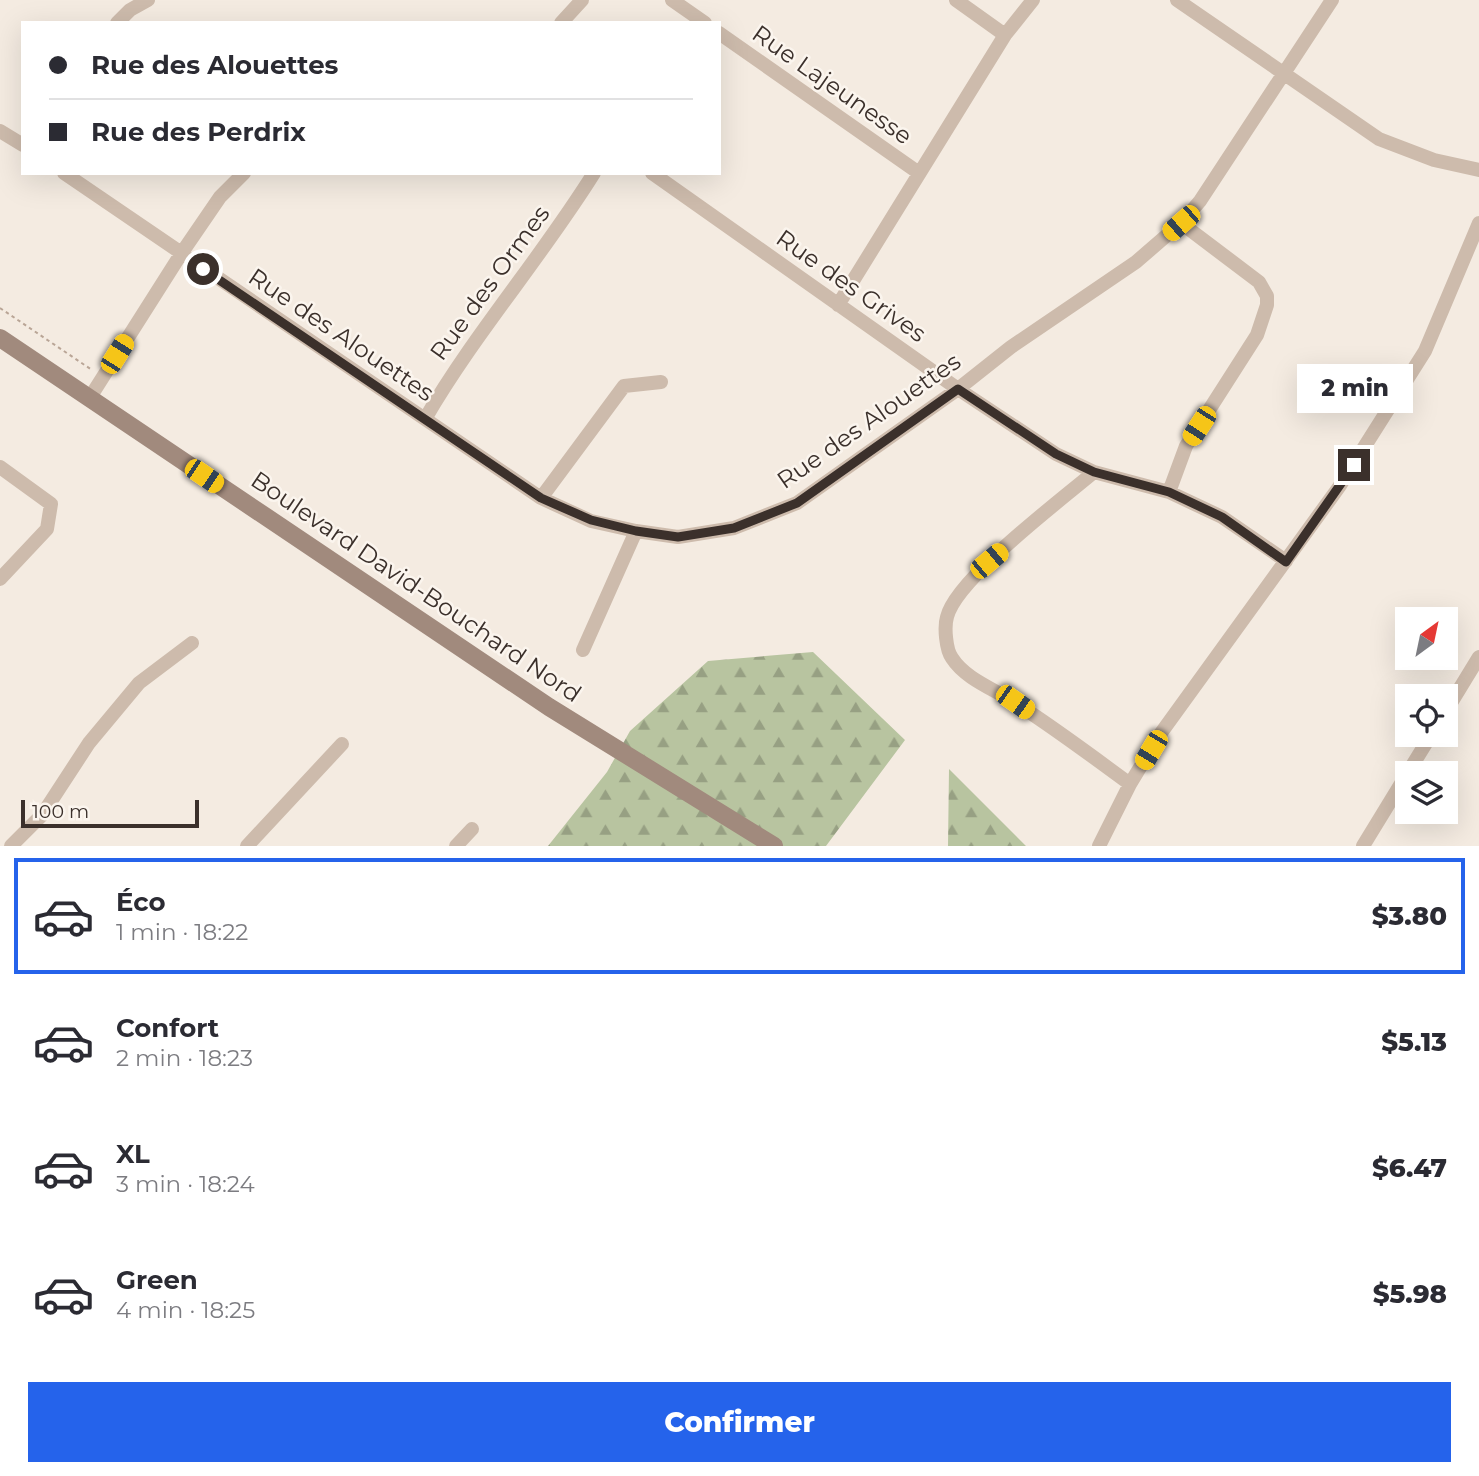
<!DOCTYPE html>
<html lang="fr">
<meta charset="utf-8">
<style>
body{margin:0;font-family:Montserrat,sans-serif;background:#f7f7f7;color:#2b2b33;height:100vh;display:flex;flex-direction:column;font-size:26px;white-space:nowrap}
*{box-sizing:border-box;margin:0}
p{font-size:23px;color:#7c7c81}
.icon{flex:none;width:38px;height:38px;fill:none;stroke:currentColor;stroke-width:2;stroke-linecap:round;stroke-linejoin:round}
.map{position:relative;height:846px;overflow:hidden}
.side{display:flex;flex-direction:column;background:#fff;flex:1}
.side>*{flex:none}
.hud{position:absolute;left:21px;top:21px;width:700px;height:154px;border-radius:0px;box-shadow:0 7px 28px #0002;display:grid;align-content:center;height:154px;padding:0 28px;background:#fff}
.needle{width:46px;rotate:33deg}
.controls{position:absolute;left:1395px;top:607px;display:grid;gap:14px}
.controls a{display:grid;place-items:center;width:63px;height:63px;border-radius:0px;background:#fff;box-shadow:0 7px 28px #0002;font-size:35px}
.scale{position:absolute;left:21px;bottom:18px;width:178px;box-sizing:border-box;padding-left:7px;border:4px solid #3b302b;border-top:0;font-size:19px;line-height:24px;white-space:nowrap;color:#3b302b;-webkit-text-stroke:5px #fbf5ee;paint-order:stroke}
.end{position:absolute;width:32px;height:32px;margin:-16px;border:9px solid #3b302b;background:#fff;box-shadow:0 0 0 4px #fff}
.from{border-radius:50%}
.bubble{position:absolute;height:49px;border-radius:0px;background:#fff;box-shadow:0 7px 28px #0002;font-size:23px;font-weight:800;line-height:49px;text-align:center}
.car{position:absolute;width:21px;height:42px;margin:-21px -10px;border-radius:9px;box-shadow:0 0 5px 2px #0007;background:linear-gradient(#f5c518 24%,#345 0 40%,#f5c518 0 76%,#345 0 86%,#f5c518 0)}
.hud b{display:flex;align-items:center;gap:24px;height:66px;font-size:26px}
.hud b+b{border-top:2px solid #e1e1e2}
.hud i{width:18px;height:18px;background:#2b2b33}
ul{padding:12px 0 0;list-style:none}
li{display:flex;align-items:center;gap:21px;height:116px;margin:0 14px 10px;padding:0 14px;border:4px solid transparent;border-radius:0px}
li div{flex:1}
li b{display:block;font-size:26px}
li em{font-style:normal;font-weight:800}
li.on{border-color:#2563eb}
li>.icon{width:63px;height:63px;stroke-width:1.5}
.primary-button{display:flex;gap:14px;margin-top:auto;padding:14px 28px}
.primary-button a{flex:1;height:80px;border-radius:0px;background:#2563eb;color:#fff;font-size:28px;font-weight:800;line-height:80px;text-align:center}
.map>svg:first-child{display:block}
.forest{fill:url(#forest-firs)}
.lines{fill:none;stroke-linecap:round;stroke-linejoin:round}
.path{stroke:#b9a596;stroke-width:2;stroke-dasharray:3.5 3.5;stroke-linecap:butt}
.street{stroke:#cdbbac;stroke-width:14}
.secondary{stroke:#a18a7d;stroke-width:18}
.route{stroke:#3b302b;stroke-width:9}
.labels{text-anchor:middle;stroke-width:5;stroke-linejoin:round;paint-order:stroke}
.street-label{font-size:24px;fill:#3b302b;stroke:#fbf5ee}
</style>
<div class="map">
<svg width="1479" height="846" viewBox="0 0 1479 846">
<defs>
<pattern id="forest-firs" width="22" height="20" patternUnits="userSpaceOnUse" patternTransform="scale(1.75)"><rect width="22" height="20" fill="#b8c4a0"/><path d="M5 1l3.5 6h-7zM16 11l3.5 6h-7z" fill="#97a083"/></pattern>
</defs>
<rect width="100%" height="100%" fill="#f4ebe1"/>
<!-- forest -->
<path class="forest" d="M 813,652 L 905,740 L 826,846 L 548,846 L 607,772 L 630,731 L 708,661 Z
M 949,769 L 1026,846 L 948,846 Z"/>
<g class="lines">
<!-- path -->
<path class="path" d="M 0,308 L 92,370"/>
<!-- street -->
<path class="street" d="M 672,0 L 705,23
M 956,0 L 1005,35
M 1177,0 L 1379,139 L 1434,160 L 1479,170
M 117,23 L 130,10 L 148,0
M 561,23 L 582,0
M 719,33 L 919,173
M 0,131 L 23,145
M 64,173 L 541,498 L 591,521 L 636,531 L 678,537 L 734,528 L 797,503 L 958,389 L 1011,347 L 1136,262 L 1181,223 L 1200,201 L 1332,0
M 652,173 L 958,389 L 1056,454 L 1094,472 L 1169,492 L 1222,517 L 1286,561
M 838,305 L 1005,35 L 1033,0
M 89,399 L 181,254 L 220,197 L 244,173
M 425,419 C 475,333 541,258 594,173
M 0,467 L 51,504 L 47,529 L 0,579
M 1094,472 C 1061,500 956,579 947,617 C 944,627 946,650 952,658 C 966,680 997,690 1017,704 C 1056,729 1093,757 1130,784
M 1169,492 L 1186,446 L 1257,335 L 1267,305 L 1267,296 L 1259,282 L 1181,223
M 541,498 L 624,386 L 661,382
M 583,650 L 636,531
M 1446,711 L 1479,657
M 1407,774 L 1431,735
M 11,846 L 42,815 L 89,743 L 139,683 L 192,643
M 247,846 L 342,744
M 456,846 L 472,829
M 1099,846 L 1130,784 L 1161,733 L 1339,487 L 1425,351 L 1479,223
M 1363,846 L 1407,774"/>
<!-- secondary -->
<path class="secondary" d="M 0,338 L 549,707 L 774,846"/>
</g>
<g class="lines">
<!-- route -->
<path class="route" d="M 203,269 L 541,498 L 591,520 L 636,531 L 678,537 L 734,528 L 797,503 L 958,389 L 1056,454 L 1094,472 L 1169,492 L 1222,517 L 1286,562 L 1354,465"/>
</g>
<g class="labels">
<!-- street labels -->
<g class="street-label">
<text transform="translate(832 85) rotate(35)" y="8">Rue Lajeunesse</text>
<text transform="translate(490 283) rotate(-54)" y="8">Rue des Ormes</text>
<text transform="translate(851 286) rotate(35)" y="8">Rue des Grives</text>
<text transform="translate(341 335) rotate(34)" y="8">Rue des Alouettes</text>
<text transform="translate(869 421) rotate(-35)" y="8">Rue des Alouettes</text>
<text transform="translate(416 587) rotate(34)" y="8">Boulevard David-Bouchard Nord</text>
</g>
</g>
</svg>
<div class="controls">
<a><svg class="needle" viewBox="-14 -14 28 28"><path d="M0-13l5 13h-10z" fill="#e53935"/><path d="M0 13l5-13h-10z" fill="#7c7c81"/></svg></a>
<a><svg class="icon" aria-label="locate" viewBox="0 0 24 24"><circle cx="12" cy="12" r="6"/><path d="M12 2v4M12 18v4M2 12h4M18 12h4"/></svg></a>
<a><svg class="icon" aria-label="layers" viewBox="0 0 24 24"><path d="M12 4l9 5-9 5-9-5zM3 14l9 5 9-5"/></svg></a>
</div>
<div class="scale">100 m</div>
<i class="end from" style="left:203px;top:269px"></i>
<i class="end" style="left:1354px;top:465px"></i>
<div class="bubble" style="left:1297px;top:364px;width:116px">2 min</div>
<i class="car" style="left:1181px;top:223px;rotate:229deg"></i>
<i class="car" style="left:117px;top:354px;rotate:32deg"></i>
<i class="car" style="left:1199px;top:426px;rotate:213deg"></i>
<i class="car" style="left:204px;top:476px;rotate:124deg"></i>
<i class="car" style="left:989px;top:561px;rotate:50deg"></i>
<i class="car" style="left:1015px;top:702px;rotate:125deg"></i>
<i class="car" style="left:1151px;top:750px;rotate:211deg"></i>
<div class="hud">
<b><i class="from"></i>Rue des Alouettes</b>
<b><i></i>Rue des Perdrix</b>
</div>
</div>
<section class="side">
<ul>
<li class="on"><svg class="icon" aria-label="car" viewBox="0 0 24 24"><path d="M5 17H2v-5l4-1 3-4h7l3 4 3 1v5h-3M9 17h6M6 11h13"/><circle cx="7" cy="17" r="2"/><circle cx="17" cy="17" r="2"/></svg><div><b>Éco</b><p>1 min · 18:22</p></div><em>$3.80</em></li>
<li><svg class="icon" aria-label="car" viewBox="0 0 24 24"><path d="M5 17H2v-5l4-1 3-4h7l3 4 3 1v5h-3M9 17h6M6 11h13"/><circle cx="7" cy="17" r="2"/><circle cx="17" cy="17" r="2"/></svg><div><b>Confort</b><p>2 min · 18:23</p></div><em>$5.13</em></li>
<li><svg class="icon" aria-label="car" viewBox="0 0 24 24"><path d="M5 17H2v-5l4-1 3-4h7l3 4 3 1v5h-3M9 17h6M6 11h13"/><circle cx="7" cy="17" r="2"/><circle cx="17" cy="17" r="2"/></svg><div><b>XL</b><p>3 min · 18:24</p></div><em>$6.47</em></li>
<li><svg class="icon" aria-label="car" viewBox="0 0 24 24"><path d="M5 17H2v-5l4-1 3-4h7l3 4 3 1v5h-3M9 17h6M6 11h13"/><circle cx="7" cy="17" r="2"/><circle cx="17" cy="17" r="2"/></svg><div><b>Green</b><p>4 min · 18:25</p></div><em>$5.98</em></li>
</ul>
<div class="primary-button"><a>Confirmer</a></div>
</section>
